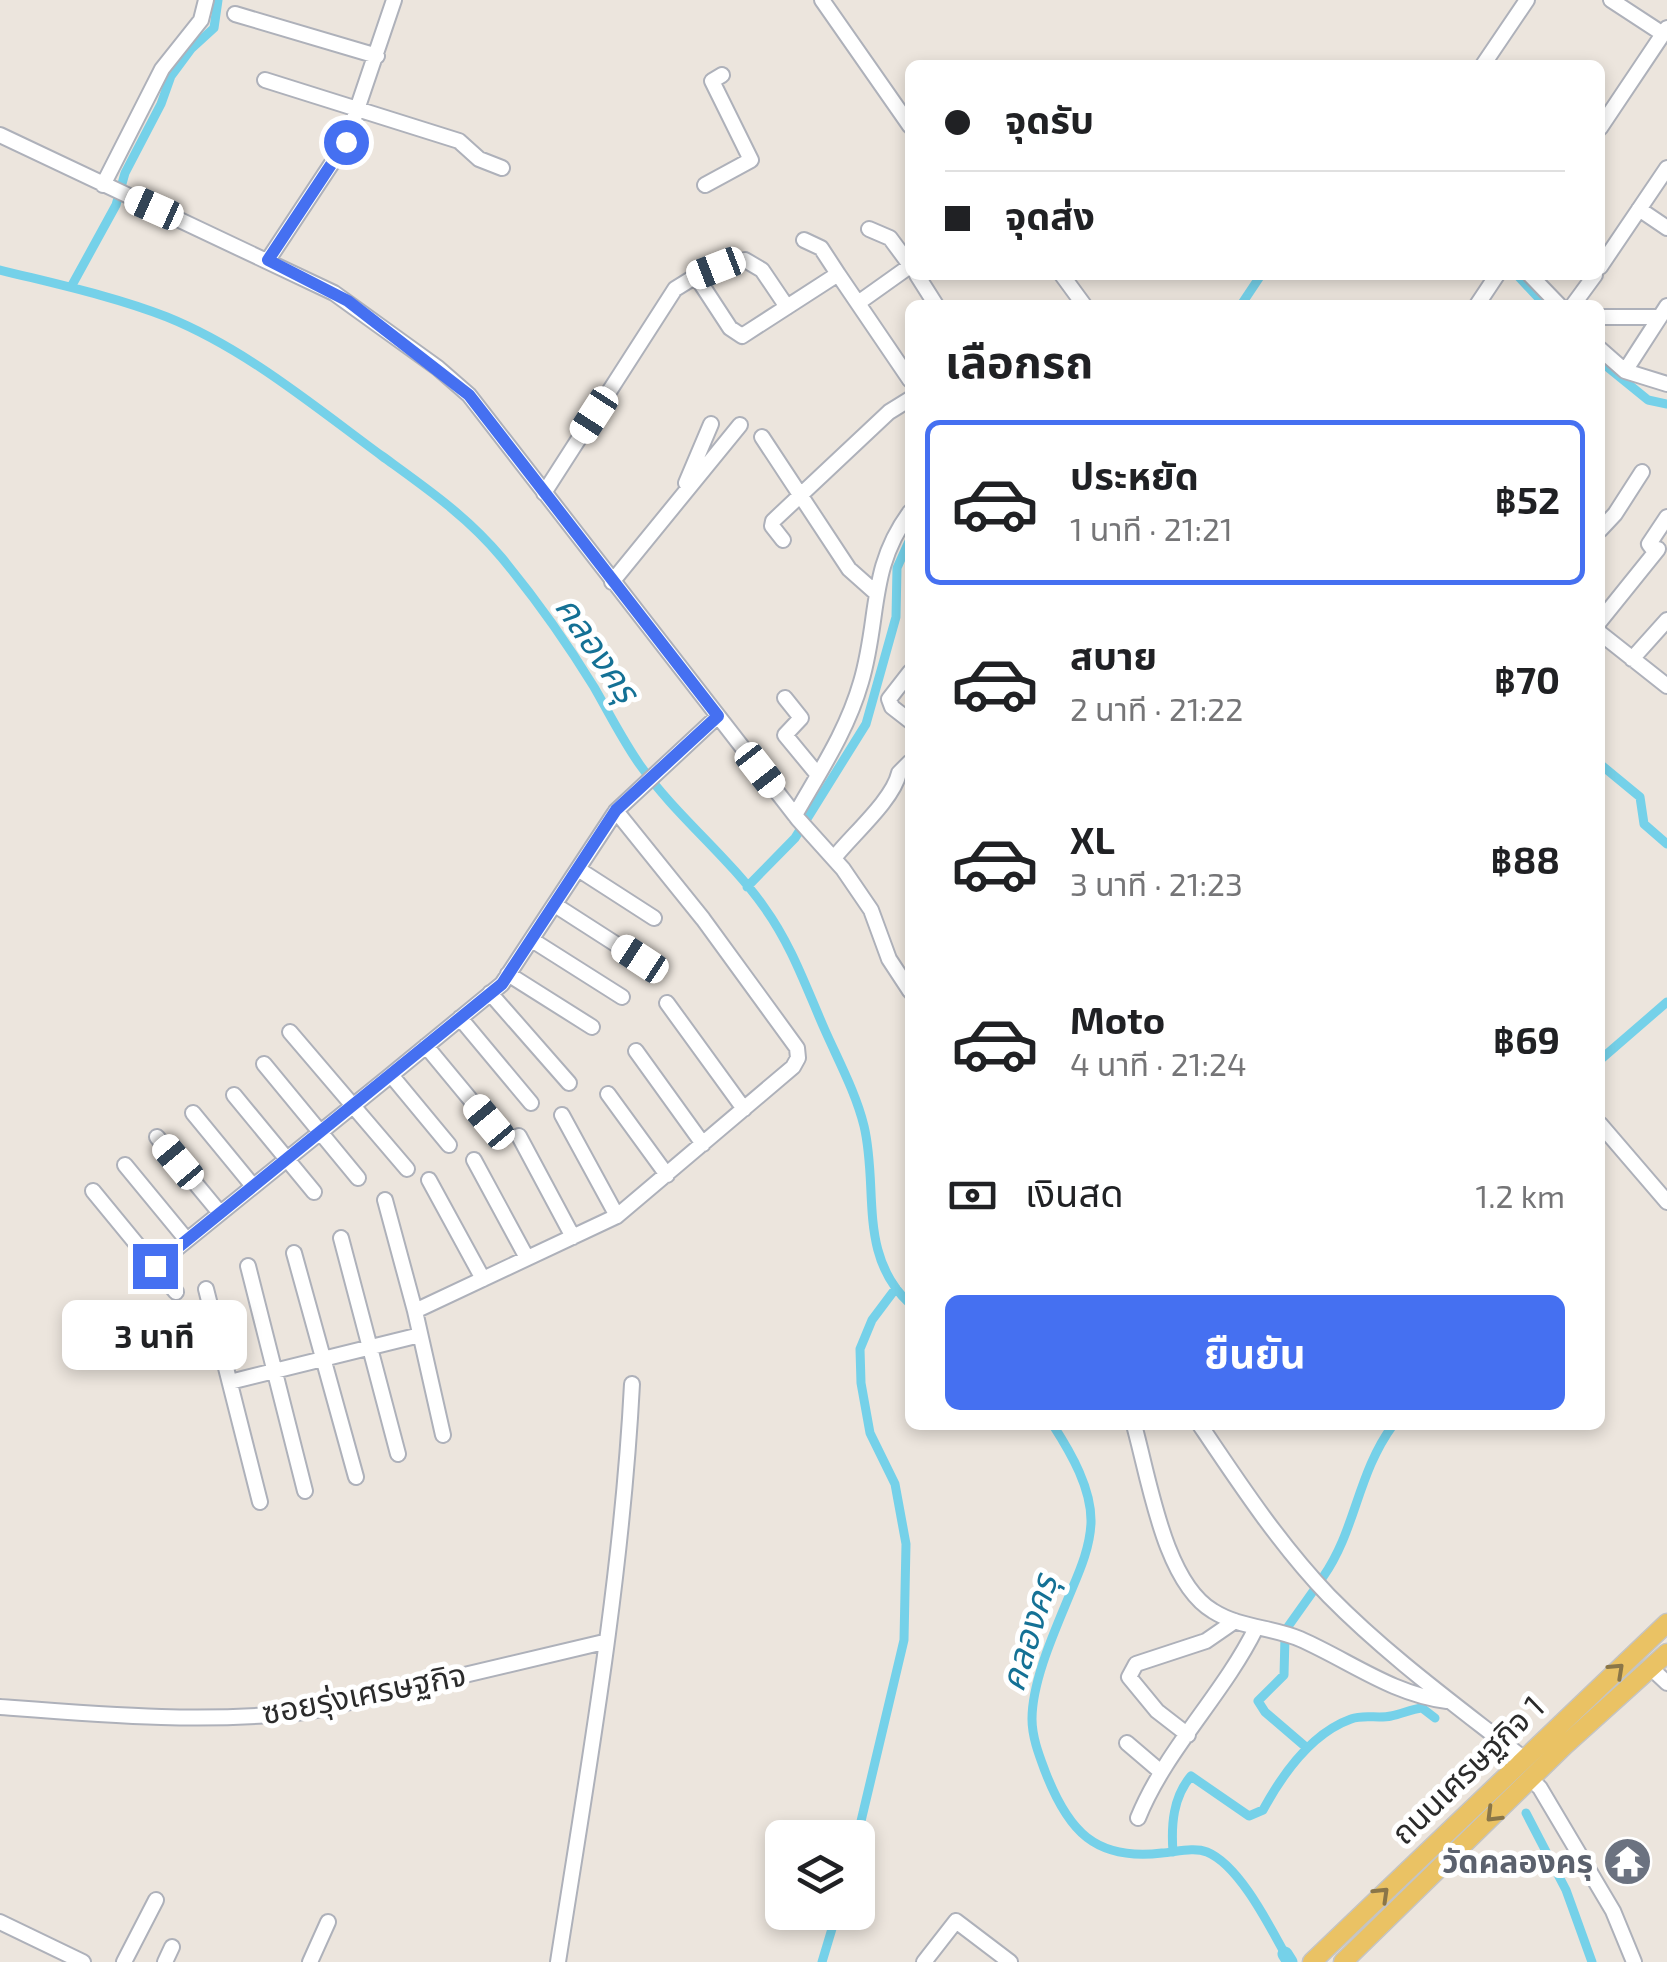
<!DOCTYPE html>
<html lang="th">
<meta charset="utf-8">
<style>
body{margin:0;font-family:"Exo 2","Noto Sans Thai",sans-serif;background:#f2f2f2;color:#202124;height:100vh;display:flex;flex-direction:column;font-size:38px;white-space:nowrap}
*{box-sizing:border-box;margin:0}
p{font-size:32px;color:#757577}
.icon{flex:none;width:55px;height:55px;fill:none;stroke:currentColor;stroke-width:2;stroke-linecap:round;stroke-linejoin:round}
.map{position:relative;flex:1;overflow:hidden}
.drawer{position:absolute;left:905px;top:300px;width:700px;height:1130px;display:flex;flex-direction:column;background:#fff;border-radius:15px;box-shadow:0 5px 15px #0003}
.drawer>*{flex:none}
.banner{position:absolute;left:905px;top:60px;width:700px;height:220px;border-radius:15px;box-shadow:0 5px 15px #0003;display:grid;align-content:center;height:220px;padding:0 40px;background:#fff}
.controls{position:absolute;left:765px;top:1820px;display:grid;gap:20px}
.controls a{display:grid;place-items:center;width:110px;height:110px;border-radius:15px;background:#fff;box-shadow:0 5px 15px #0003;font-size:50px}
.end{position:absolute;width:45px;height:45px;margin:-22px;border:12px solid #4570f1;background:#fff;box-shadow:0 0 0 5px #fff}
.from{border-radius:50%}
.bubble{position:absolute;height:70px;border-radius:15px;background:#fff;box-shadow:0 5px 15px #0003;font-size:32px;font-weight:700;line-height:70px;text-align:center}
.car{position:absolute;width:30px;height:60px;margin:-30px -15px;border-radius:12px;box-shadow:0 0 8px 2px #0007;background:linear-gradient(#fff 24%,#345 0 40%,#fff 0 76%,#345 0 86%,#fff 0)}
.banner b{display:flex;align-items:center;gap:35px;height:95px;font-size:38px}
.banner b+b{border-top:2px solid #e0e0e0}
.banner i{width:25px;height:25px;background:#202124}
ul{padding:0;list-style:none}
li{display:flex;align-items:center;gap:30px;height:165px;margin:0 20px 15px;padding:0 20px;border:5px solid transparent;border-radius:15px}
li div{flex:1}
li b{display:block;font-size:38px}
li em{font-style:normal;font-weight:700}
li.active{border-color:#4570f1}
li>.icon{width:90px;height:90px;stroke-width:1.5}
h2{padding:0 40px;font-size:45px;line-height:120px}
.pay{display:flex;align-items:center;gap:25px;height:110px;padding:0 40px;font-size:38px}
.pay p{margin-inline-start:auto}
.button{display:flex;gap:20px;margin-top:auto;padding:20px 40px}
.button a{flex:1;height:115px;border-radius:15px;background:#4570f1;color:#fff;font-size:40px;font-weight:700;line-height:115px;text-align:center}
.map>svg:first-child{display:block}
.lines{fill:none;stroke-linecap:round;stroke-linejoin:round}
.canal{stroke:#75d1e9;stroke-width:9}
.river{stroke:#75d1e9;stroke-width:15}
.minor-casing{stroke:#aeb1ba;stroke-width:18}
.major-casing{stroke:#c4c4c4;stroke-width:21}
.minor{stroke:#fff;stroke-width:14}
.major{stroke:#eac264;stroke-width:18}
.oneway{stroke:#8a7648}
.route{stroke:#4570f1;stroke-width:12}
.labels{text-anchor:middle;stroke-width:10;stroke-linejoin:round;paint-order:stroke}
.street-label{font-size:32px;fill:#2b2b2b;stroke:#fff}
.worship-label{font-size:32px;font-weight:bold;fill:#5b616d;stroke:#fff;text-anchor:end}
.water-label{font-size:35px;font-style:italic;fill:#147195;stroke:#fff}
</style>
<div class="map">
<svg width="1667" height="1962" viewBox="0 0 1667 1962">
<rect width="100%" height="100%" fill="#ece5dd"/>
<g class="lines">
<!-- canal -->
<path class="canal" d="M 0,270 C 56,284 113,296 167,317 C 246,349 314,406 382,456 C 426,488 467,516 502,558 C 535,598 567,643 594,687 C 609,713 623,741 640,765 C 677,817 728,856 764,907 C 791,944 806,987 824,1028 C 838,1060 856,1093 864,1126 C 879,1188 857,1255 910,1304
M 1517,275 L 1545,305
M 71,287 L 116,205 L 125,173 L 161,104 L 171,76 L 191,49 L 214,28 L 218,0
M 1241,305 L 1261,275
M 1600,361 L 1648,400 L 1667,404
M 1600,764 L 1640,797 L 1644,824 L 1667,844
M 747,887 L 795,838 L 866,724 L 896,617 L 897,568 L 910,539
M 1600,1060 L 1667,1002
M 1053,1425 C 1071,1453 1092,1489 1091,1523 C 1090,1546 1081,1568 1072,1589 C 1057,1626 1032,1679 1032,1719 C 1032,1737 1039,1755 1045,1771 C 1068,1831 1095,1861 1162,1853 C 1176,1852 1194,1847 1207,1852 C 1239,1865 1269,1925 1285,1954
M 1323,1577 C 1356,1530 1357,1474 1393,1425
M 1287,1628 L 1314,1590
M 1285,1637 L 1284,1675 L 1258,1701 L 1265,1712 L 1307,1748
M 1526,1813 L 1566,1890 L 1592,1962
M 857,1838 L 904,1640 L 906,1544 L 895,1484 L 870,1433 L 861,1383 L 860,1349 L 872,1320 L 896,1288
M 1173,1852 C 1171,1825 1173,1797 1191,1776 L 1249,1816 L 1263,1810 C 1282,1775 1312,1733 1351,1719 C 1364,1714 1378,1719 1391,1716 C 1402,1714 1411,1709 1422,1708 L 1435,1718
M 822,1962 L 837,1912"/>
<!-- river -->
<path class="river" d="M 1285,1954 L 1290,1962"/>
<defs>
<path id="minor" d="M 822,0 L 910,126
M 1611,0 L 1663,34
M 235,14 L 377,56
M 1483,65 L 1527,0
M 265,80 L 459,141 L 479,159 L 502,168
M 1600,128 L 1667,28
M 0,135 L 334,293 L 438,368 L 469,395 L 798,819 L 843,869 L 871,910 L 889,959 L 910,991
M 103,185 L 162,69 L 201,20 L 206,0
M 705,185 L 751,160 L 712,81 L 722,75
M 1639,209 L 1667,228
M 869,229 L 890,238 L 910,265
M 804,240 L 821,248 L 838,274
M 268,260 L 346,142 L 394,0
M 1600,267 L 1667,168
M 917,275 L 936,305
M 1062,275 L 1084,305
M 1530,275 L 1559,305
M 696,276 L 730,328 L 742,336 L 838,274 L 910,380
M 858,303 L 910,266
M 1477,305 L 1497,275
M 1573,305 L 1595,275
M 1600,317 L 1658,317
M 1600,349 L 1625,371 L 1667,384
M 1625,371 L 1667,306
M 762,437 L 849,569 L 876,593
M 686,483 L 711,424
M 544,493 L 675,289 L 696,276 L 745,260 L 762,270 L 787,307
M 1600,530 L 1615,514 L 1642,472
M 783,540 L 772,526 L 773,521 L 889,412 L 910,399
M 1655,552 L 1649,544 L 1667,517
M 612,582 L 740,425
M 1600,621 L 1658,549
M 1600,633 L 1667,686
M 1632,659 L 1667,620
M 910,672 L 889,699 L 892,707 L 910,721
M 785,698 L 801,718 L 785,735 L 818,775
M 795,815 C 820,771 847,731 861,682 C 880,618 868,569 910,512
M 834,858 C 852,835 893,800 899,773 L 910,762
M 578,869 L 654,918
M 555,905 L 639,959
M 532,940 L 622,997
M 508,974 L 592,1027
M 490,993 L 569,1083
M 667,1003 L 744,1109
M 460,1018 L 531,1103
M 290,1032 L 407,1169
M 426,1046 L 489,1122
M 636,1051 L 703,1144
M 264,1064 L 358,1178
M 608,1094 L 667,1175
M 234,1095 L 314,1192
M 193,1113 L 253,1186
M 562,1115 L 617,1216
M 1600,1124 L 1667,1202
M 519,1136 L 573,1237
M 157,1137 L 220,1213
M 449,1145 L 391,1075 L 502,984 L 616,811 L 718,716
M 474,1160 L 527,1258
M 125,1165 L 186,1239
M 429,1180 L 483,1279
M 93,1191 L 176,1292
M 385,1200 L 415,1311 L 443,1435
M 341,1238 L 398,1454
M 294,1253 L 356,1477
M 155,1266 L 391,1075
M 248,1266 L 305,1491
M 206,1289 L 260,1502
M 415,1311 L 617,1216 L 793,1067 L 798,1058 L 797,1048 L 703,919 L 616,811
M 230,1382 L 420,1335
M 1134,1425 C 1149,1478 1164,1582 1213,1611 C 1240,1628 1272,1627 1300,1639 C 1350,1661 1392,1694 1447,1701
M 1200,1425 C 1239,1483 1280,1545 1329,1596 C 1388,1656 1457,1706 1523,1758
M 1651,1668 L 1667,1683
M 0,1707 C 103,1715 209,1724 312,1711 L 604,1642
M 1188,1735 L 1157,1711 L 1129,1677 L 1136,1664 L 1206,1641 L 1235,1621
M 1127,1743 L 1161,1772
M 1530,1778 L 1540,1788 L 1613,1911 L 1634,1962
M 1138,1818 C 1166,1749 1223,1695 1256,1628
M 0,1922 L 83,1962
M 124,1962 L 156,1900
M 165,1962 L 172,1947
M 310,1962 L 328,1922
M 558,1962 C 588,1770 622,1578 632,1384
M 924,1962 L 956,1921 L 1010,1962"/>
<path id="major" d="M 1312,1962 L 1667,1623
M 1343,1962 L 1564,1746 L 1667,1653"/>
</defs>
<!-- minor casing -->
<use href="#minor" class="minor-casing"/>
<!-- major casing -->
<use href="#major" class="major-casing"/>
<!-- minor -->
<use href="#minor" class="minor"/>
<!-- major -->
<use href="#major" class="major"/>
</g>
<!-- one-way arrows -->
<defs><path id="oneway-chevron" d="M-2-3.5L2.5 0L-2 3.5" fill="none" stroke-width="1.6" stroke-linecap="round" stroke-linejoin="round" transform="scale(2.5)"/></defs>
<g class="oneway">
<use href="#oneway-chevron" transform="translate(1617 1670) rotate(-43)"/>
<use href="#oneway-chevron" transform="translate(1493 1815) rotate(135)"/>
<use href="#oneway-chevron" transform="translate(1382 1894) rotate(-44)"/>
</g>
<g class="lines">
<!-- route -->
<path class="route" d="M 155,1266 L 502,984 L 616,810 L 718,716 L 469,395 L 348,301 L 268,260 L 346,142"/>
</g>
<!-- icons -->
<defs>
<symbol id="temple-disc" viewBox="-11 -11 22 22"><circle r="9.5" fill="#6b7280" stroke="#fff"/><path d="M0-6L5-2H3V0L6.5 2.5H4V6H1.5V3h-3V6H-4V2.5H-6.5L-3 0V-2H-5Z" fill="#fff"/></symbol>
</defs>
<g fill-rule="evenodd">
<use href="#temple-disc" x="1600" y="1834" width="55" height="55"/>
</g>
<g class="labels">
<!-- street labels -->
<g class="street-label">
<text transform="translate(364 1694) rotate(-11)" y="11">ซอยรุ่งเศรษฐกิจ</text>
<text transform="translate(1468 1770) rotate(-44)" y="11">ถนนเศรษฐกิจ 1</text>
</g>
<!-- worship labels -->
<g class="worship-label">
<text x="1593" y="1873">วัดคลองครุ</text>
</g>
<!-- water labels -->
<g class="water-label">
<text transform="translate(597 649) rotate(56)" y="12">คลองครุ</text>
<text transform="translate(1029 1633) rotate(-73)" y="12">คลองครุ</text>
</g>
</g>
</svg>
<div class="controls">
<a><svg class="icon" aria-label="layers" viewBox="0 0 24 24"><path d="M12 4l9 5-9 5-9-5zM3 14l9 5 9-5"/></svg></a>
</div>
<i class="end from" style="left:346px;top:142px"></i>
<i class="end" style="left:155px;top:1266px"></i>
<div class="bubble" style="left:62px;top:1300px;width:185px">3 นาที</div>
<i class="car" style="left:154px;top:208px;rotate:294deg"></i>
<i class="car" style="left:716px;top:268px;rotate:249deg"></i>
<i class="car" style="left:594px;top:415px;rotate:213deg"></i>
<i class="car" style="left:760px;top:770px;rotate:142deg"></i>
<i class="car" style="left:640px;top:959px;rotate:303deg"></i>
<i class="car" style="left:489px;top:1122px;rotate:320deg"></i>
<i class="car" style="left:178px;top:1162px;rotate:320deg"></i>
<div class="banner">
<b><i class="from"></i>จุดรับ</b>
<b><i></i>จุดส่ง</b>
</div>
<section class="drawer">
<h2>เลือกรถ</h2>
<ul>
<li class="active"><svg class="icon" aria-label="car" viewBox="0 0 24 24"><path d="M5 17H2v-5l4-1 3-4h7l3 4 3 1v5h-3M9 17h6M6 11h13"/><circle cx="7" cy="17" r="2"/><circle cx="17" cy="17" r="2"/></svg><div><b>ประหยัด</b><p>1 นาที · 21:21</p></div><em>฿52</em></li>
<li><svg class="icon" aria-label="car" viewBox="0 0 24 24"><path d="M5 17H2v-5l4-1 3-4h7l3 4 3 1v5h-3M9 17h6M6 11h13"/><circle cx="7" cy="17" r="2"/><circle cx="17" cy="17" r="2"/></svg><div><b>สบาย</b><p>2 นาที · 21:22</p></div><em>฿70</em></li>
<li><svg class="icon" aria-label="car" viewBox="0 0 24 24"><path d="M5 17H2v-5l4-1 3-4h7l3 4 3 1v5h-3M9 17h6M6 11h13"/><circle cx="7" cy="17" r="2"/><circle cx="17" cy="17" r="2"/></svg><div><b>XL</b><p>3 นาที · 21:23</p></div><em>฿88</em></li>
<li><svg class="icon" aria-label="car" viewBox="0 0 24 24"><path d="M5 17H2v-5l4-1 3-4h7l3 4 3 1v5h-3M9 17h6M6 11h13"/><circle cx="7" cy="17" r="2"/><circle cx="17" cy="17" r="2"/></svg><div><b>Moto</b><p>4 นาที · 21:24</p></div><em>฿69</em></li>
</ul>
<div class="pay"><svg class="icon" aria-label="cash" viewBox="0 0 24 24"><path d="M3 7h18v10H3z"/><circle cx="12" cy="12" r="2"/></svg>เงินสด<p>1.2 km</p></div>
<div class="button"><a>ยืนยัน</a></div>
</section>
</div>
